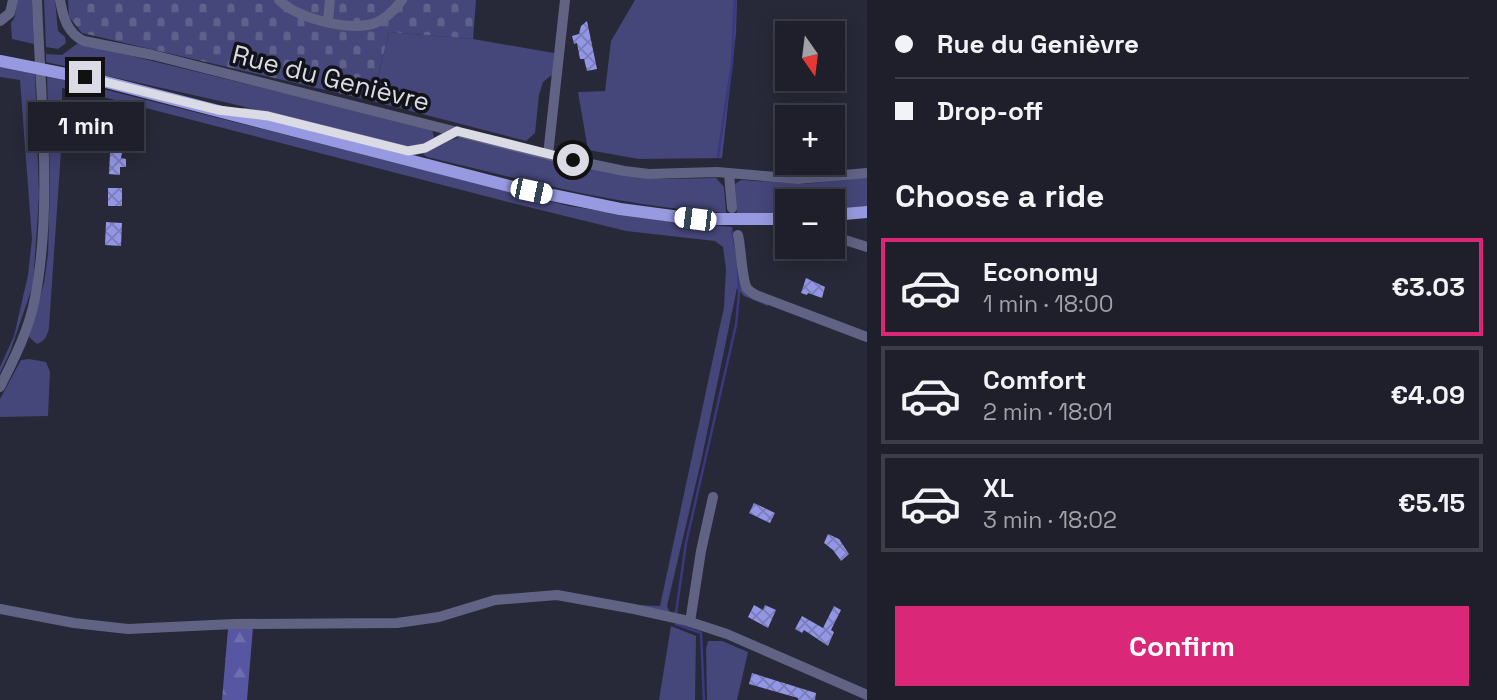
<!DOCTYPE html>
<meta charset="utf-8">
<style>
body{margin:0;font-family:"Space Grotesk",sans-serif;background:#262732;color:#f1f3f6;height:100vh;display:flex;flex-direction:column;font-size:26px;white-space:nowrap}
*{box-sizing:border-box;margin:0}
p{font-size:23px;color:#a1a2a8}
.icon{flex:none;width:38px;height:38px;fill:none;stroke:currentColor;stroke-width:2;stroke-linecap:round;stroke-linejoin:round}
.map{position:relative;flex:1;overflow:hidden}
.details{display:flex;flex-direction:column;background:#1e1f2a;width:630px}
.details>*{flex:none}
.hud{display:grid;align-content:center;height:154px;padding:0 28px;background:#1e1f2a}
.needle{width:46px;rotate:166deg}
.tools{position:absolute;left:775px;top:21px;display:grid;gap:14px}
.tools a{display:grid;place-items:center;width:70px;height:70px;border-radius:0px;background:#1e1f2a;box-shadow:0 4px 18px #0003,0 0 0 2px #3c3d47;font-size:35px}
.end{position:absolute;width:32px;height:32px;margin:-16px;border:9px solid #dadbe4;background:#111;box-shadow:0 0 0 4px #111}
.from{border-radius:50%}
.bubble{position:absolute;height:49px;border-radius:0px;background:#1e1f2a;box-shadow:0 4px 18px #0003,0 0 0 2px #3c3d47;font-size:23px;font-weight:700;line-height:49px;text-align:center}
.car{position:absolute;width:21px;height:42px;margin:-21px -10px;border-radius:9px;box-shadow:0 0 5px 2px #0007;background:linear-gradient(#fff 24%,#345 0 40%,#fff 0 76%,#345 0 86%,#fff 0)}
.hud b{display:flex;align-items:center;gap:24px;height:66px;font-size:26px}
.hud b+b{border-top:2px solid #3c3d47}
.hud i{width:18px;height:18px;background:#f1f3f6}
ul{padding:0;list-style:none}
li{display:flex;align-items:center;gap:21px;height:98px;margin:0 14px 10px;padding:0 14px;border:4px solid #3c3d47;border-radius:0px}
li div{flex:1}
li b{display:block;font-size:26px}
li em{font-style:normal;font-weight:700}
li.active{border-color:#db2777}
li>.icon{width:63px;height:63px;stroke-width:1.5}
h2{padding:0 28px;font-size:32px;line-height:84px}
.primary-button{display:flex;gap:14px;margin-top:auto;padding:14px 28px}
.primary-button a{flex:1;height:80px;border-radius:0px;background:#db2777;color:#fff;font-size:28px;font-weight:700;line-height:80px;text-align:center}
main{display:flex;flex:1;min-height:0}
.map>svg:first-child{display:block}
.grass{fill:#454679}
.forest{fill:url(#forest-firs)}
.cemetery{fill:url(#cemetery-stones)}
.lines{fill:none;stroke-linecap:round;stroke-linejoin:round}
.stream{stroke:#3b3881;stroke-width:2.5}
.building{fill:url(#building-cross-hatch)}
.minor{stroke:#616385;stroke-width:10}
.major{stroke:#979ae0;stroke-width:12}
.route{stroke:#dadbe4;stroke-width:9}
.labels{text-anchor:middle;stroke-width:7;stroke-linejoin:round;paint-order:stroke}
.street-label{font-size:26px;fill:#dadbe4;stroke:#121219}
</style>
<main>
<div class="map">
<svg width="867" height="700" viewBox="0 0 867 700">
<defs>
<pattern id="forest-firs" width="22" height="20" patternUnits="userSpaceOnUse" patternTransform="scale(1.75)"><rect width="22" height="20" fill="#5756a2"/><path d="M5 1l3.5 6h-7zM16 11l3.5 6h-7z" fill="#6f6eaf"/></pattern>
<pattern id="cemetery-stones" width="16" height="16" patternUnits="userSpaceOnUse" patternTransform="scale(1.75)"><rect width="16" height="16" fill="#454679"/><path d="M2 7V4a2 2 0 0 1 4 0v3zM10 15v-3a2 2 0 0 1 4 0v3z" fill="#5f608c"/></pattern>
<pattern id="building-cross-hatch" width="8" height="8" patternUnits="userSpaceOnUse" patternTransform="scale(1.75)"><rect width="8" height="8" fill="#9396e7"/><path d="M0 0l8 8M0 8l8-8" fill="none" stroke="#7a7db6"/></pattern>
</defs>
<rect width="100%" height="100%" fill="#282938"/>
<!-- grass -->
<path class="grass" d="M 17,0 L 32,0 L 34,44 L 12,39 L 11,23 L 15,17 Z
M 44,0 L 55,0 L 58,31 L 65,37 L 66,43 L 58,49 L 46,47 Z
M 635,0 L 737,0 L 736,33 L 722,158 L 639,159 L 588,150 L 578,92 L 605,91 L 611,41 Z
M 389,32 L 473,39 L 554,53 L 553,74 L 543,82 L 539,95 L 535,133 L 526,141 L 372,101 Z
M 78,43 L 432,129 L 434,137 L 426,144 L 406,148 L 233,104 L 46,62 L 46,54 L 62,55 Z
M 0,66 L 35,73 L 39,196 L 33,285 L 10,352 L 0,373 L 0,367 L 14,336 L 28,275 L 32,239 L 20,80 L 0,77 Z
M 47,75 L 569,206 L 672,222 L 732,227 L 741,282 L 768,304 L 768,306 L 744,296 L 737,288 L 702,457 L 667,606 L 669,611 L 674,614 L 638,605 L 660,606 L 724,307 L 726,269 L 723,247 L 715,241 L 626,231 L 508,202 L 84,92 L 62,88 L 62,126 L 65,134 L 62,136 L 49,327 C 48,335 45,341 37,344 L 29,337 L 44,283 L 48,254 L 50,180 Z
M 459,138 L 634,177 L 664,179 L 716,178 L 724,187 L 726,213 C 621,207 528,181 427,157 L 423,154 L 451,140 Z
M 867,177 L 867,206 L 833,210 L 833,201 L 788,201 L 787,213 L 737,214 L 735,184 L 741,180 L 804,184 Z
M 29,359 L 46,362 L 50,372 L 48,416 L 0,417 L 0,399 L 21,360 Z
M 671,626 L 696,636 L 695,700 L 659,700 Z
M 708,641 L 722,641 L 748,652 L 737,700 L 707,700 L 706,649 Z"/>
<!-- forest -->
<path class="forest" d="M 253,627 L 247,700 L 222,700 L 228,629 Z"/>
<!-- cemetery -->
<path class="cemetery" d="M 68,0 L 476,0 L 473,39 L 389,32 L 372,101 L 82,33 L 69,17 Z"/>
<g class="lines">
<!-- stream -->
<path class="stream" d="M 718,156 L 732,63 L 735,0
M 732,231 L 735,245
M 676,613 L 686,543 L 736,325 L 739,294 L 738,269
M 676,624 L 701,633 L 704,700"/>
</g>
<!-- building -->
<path class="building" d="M 587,21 L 597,69 L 587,71 L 584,59 L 580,59 L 577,43 L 574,44 L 572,36 L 579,34 L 581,26 Z
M 110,153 L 122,153 L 121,158 L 126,159 L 126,167 L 120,167 L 120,175 L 109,174 Z
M 108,188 L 122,188 L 122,206 L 108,206 Z
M 106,222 L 122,223 L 121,246 L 105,245 Z
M 806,278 L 825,287 L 822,298 L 808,293 L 807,295 L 801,293 Z
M 754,503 L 775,513 L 770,523 L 749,513 Z
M 828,534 L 839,539 L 849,554 L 841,561 L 833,550 L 824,543 Z
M 754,605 L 763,610 L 765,605 L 776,610 L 768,628 L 748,617 Z
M 834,606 L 841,610 L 831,630 L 834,632 L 828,646 L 804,630 L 802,633 L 795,629 L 802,616 L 823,628 Z
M 752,673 L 816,693 L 815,700 L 798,700 L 798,698 L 749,684 Z"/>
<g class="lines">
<!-- minor -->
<path class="minor" d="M 60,0 C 63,17 67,33 84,41 L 153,55 L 548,155 L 624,171 L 649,174 L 717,172 L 798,179 L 867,173
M 279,0 C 297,18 342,29 367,25 C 381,24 395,10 402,0
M 0,21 L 10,13 L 13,0
M 328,21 L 330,0
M 245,113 L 268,116 L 408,151 L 425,148 L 457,131
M 548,155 L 565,0
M 729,174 L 732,208
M 738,235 C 741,246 742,281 747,288 C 749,291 753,293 756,295 L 867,337
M 842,239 L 867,247
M 0,387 C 14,359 29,330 35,298 C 53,206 40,94 37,0
M 0,609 L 74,623 L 128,629 L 234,624 L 397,623 L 439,617 L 495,600 L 557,595 L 634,609 L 684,620 L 727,634 L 867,695
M 690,622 L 701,551 L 713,497"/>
<!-- major -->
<path class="major" d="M 0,61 L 106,82 L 509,186 L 620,209 L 695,219 L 788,219
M 833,215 L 867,212"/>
</g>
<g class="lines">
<!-- route -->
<path class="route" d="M 85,77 L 218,110 L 268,116 L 408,151 L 425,148 L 457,131 L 573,160"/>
</g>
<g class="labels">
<!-- street labels -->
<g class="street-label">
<text transform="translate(331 78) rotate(14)" y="9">Rue du Genièvre</text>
</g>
</g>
</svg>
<div class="tools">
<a><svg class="needle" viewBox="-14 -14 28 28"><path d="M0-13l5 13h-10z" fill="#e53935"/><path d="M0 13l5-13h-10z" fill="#a1a2a8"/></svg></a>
<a>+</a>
<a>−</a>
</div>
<i class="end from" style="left:573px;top:160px"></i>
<i class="end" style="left:85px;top:77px"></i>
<div class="bubble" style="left:28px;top:102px;width:116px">1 min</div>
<i class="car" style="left:531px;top:191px;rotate:102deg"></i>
<i class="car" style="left:695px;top:219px;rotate:277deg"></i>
</div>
<section class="details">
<div class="hud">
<b><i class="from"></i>Rue du Genièvre</b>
<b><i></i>Drop-off</b>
</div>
<h2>Choose a ride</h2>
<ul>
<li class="active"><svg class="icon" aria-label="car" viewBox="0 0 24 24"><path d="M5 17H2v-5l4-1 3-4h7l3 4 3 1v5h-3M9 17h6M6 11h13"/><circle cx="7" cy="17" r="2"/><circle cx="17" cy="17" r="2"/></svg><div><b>Economy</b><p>1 min · 18:00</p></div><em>€3.03</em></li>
<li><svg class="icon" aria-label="car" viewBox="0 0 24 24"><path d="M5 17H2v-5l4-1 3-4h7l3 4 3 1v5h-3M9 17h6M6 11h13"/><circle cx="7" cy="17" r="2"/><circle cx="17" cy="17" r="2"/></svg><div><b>Comfort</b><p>2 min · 18:01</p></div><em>€4.09</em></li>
<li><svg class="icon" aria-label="car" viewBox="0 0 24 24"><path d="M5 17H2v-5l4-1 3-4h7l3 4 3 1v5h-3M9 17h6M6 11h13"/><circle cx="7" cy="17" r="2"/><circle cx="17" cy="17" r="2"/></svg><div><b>XL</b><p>3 min · 18:02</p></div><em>€5.15</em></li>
</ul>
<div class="primary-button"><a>Confirm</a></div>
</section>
</main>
